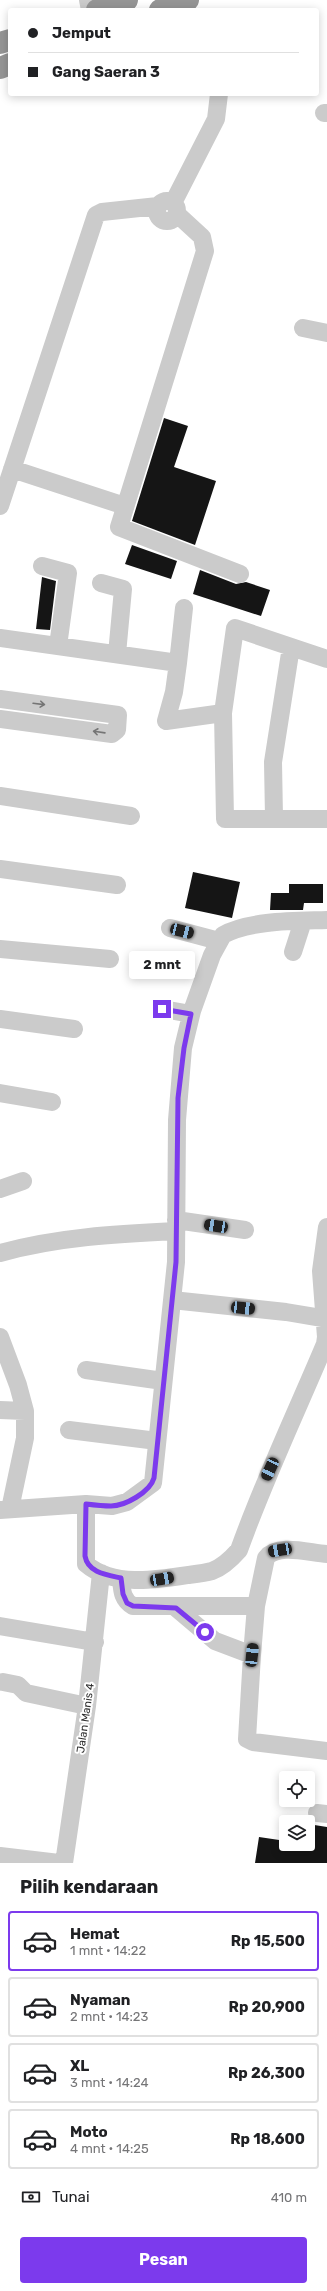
<!DOCTYPE html>
<html lang="id">
<meta charset="utf-8">
<style>
body{margin:0;font-family:Rubik,sans-serif;background:#f2f2f2;color:#202124;height:100vh;display:flex;flex-direction:column;font-size:15px;white-space:nowrap}
*{box-sizing:border-box;margin:0}
p{font-size:13px;color:#757577}
.icon{flex:none;width:22px;height:22px;fill:none;stroke:currentColor;stroke-width:2;stroke-linecap:round;stroke-linejoin:round}
.map{position:relative;height:1863px;overflow:hidden}
.details{display:flex;flex-direction:column;background:#fff;flex:1}
.details>*{flex:none}
.banner{position:absolute;left:8px;top:8px;width:311px;height:88px;border-radius:4px;box-shadow:0 2px 10px #0003;display:grid;align-content:center;height:88px;padding:0 20px;background:#fff}
.buttons{position:absolute;left:279px;top:1771px;display:grid;gap:8px}
.buttons a{display:grid;place-items:center;width:36px;height:36px;border-radius:4px;background:#fff;box-shadow:0 2px 10px #0003;font-size:20px}
.end{position:absolute;width:18px;height:18px;margin:-9px;border:5px solid #7c3aed;background:#fff;box-shadow:0 0 0 2px #fff}
.from{border-radius:50%}
.bubble{position:absolute;height:28px;border-radius:4px;background:#fff;box-shadow:0 2px 10px #0003;font-size:13px;font-weight:700;line-height:28px;text-align:center}
.car{position:absolute;width:12px;height:24px;margin:-12px -6px;border-radius:5px;box-shadow:0 0 3px 1px #0007;background:linear-gradient(#222 24%,#8ab4d8 0 40%,#222 0 76%,#8ab4d8 0 86%,#222 0)}
.banner b{display:flex;align-items:center;gap:14px;height:38px;font-size:15px}
.banner b+b{border-top:1px solid #e0e0e0}
.banner i{width:10px;height:10px;background:#202124}
ul{padding:0;list-style:none}
li{display:flex;align-items:center;gap:12px;height:60px;margin:0 8px 6px;padding:0 12px;border:2px solid #e0e0e0;border-radius:4px}
li div{flex:1}
li b{display:block;font-size:15px}
li em{font-style:normal;font-weight:700}
li.active{border-color:#7c3aed}
li>.icon{width:36px;height:36px;stroke-width:1.5}
h2{padding:0 20px;font-size:18px;line-height:48px}
.pay{display:flex;align-items:center;gap:10px;height:44px;padding:0 20px;font-size:15px}
.pay p{margin-inline-start:auto}
.action{display:flex;gap:8px;margin-top:auto;padding:8px 20px}
.action a{flex:1;height:46px;border-radius:4px;background:#7c3aed;color:#fff;font-size:16px;font-weight:700;line-height:46px;text-align:center}
.map>svg:first-child{display:block}
.building{fill:#151515}
.lines{fill:none;stroke-linecap:round;stroke-linejoin:round}
.minor{stroke:#cbcbcb;stroke-width:18}
.highway{stroke:#959595;stroke-width:22}
.oneway{stroke:#757575}
.route{stroke:#7c3aed;stroke-width:5}
.labels{text-anchor:middle;stroke-width:4;stroke-linejoin:round;paint-order:stroke}
.street-label{font-size:11px;fill:#2e2e2e;stroke:#fff}
</style>
<div class="map">
<svg width="327" height="1863" viewBox="0 0 327 1863">
<rect width="100%" height="100%" fill="#fff"/>
<!-- building -->
<path class="building" d="M 164,418 L 188,426 L 174,467 L 216,481 L 195,545 L 132,521 Z
M 132,545 L 177,561 L 171,579 L 125,564 Z
M 200,570 L 236,584 L 246,582 L 270,590 L 261,616 L 193,594 Z
M 42,577 L 56,581 L 50,630 L 36,629 Z
M 193,872 L 240,882 L 232,918 L 185,908 Z
M 289,884 L 323,884 L 323,903 L 304,903 L 303,910 L 270,910 L 271,893 L 289,893 Z
M 308,1824 L 327,1827 L 327,1863 L 255,1863 L 259,1837 L 286,1841 L 286,1844 L 308,1844 Z"/>
<g class="lines">
<!-- minor -->
<path class="minor" d="M 88,0 L 90,10
M 324,113 L 327,113
M157 211a10 10 0 1 1 20 0a10 10 0 1 1-20 0Z
M 173,203 L 216,119 L 219,94
M 177,214 L 202,237 L 205,251 L 119,527 L 240,574
M 303,328 L 327,333
M 12,469 L 125,506
M 0,506 L 96,215 L 102,212 L 158,206
M 42,566 L 68,573 L 58,646
M 101,583 L 123,589 L 117,654
M 0,638 L 178,663 L 174,692 L 166,721 L 223,713
M 327,659 L 235,628 L 223,713 L 225,819 L 327,819
M 178,663 L 184,608
M 0,699 L 118,715 L 117,730 L 112,734 L 0,719
M 0,796 L 131,816
M 274,817 L 273,762 L 291,647
M 0,869 L 117,885
M 170,928 L 219,941
M 0,949 L 110,959
M 293,952 L 303,921
M 163,1009 L 191,1014
M 0,1019 L 74,1029
M 0,1093 L 52,1102
M 0,1189 L 23,1181
M 176,1220 L 245,1230
M 0,1253 C 58,1237 116,1234 176,1231
M 172,1300 L 286,1312 L 327,1319
M 0,1337 L 18,1385 L 25,1411 L 25,1438 L 10,1509
M 86,1370 L 163,1381
M 0,1410 L 25,1411
M 69,1430 L 157,1441
M 86,1504 L 86,1564 C 113,1587 156,1580 188,1575 C 196,1574 205,1573 212,1571 C 223,1567 232,1558 239,1550 C 264,1480 296,1413 325,1344 L 326,1337 L 321,1271 L 327,1227
M 0,1510 L 86,1504 L 112,1506 L 127,1502 L 153,1483 L 176,1262 L 177,1120 L 183,1048 L 192,1011 L 212,955 L 223,935 C 250,920 297,921 327,920
M 121,1579 C 122,1590 122,1600 133,1606 L 256,1606 L 266,1558 C 278,1543 309,1553 327,1554
M 176,1608 L 215,1641 L 252,1655 L 256,1606
M 0,1626 L 95,1642
M 252,1655 L 247,1739 L 253,1742 L 327,1751
M 3,1682 L 18,1685 L 26,1693 L 87,1706
M 317,1813 L 327,1814
M 0,1856 L 59,1863
M 64,1863 L 87,1706 L 101,1573"/>
<!-- highway -->
<path class="highway" d="M 97,10 L 127,0
M 160,10 L 188,0
M 0,43 L 10,40
M 0,68 L 10,64"/>
</g>
<!-- one-way arrows -->
<defs><path id="oneway-shaft" d="M-6 0H5M1.5-3L5.5 0L1.5 3" fill="none" stroke-width="1.6" stroke-linecap="round" stroke-linejoin="round"/></defs>
<g class="oneway">
<use href="#oneway-shaft" transform="translate(39 704) rotate(7)"/>
<use href="#oneway-shaft" transform="translate(99 732) rotate(-172)"/>
</g>
<g class="lines">
<!-- route -->
<path class="route" d="M 162,1009 L 191,1014 L 184,1048 L 178,1098 L 176,1262 L 154,1478 C 150,1492 125,1506 111,1506 C 103,1506 94,1505 86,1504 L 85,1556 C 88,1573 107,1575 121,1578 L 123,1594 L 127,1603 L 133,1606 L 176,1608 L 205,1632"/>
</g>
<g class="labels">
<!-- street labels -->
<g class="street-label">
<text transform="translate(85 1718) rotate(-82)" y="4">Jalan Manis 4</text>
</g>
</g>
</svg>
<div class="buttons">
<a><svg class="icon" aria-label="locate" viewBox="0 0 24 24"><circle cx="12" cy="12" r="6"/><path d="M12 2v4M12 18v4M2 12h4M18 12h4"/></svg></a>
<a><svg class="icon" aria-label="layers" viewBox="0 0 24 24"><path d="M12 4l9 5-9 5-9-5zM3 14l9 5 9-5"/></svg></a>
</div>
<i class="end from" style="left:205px;top:1632px"></i>
<i class="end" style="left:162px;top:1009px"></i>
<div class="bubble" style="left:129px;top:951px;width:66px">2 mnt</div>
<i class="car" style="left:182px;top:931px;rotate:104deg"></i>
<i class="car" style="left:216px;top:1226px;rotate:279deg"></i>
<i class="car" style="left:243px;top:1308px;rotate:96deg"></i>
<i class="car" style="left:270px;top:1469px;rotate:205deg"></i>
<i class="car" style="left:280px;top:1550px;rotate:260deg"></i>
<i class="car" style="left:162px;top:1579px;rotate:80deg"></i>
<i class="car" style="left:252px;top:1655px;rotate:6deg"></i>
<div class="banner">
<b><i class="from"></i>Jemput</b>
<b><i></i>Gang Saeran 3</b>
</div>
</div>
<section class="details">
<h2>Pilih kendaraan</h2>
<ul>
<li class="active"><svg class="icon" aria-label="car" viewBox="0 0 24 24"><path d="M5 17H2v-5l4-1 3-4h7l3 4 3 1v5h-3M9 17h6M6 11h13"/><circle cx="7" cy="17" r="2"/><circle cx="17" cy="17" r="2"/></svg><div><b>Hemat</b><p>1 mnt · 14:22</p></div><em>Rp 15,500</em></li>
<li><svg class="icon" aria-label="car" viewBox="0 0 24 24"><path d="M5 17H2v-5l4-1 3-4h7l3 4 3 1v5h-3M9 17h6M6 11h13"/><circle cx="7" cy="17" r="2"/><circle cx="17" cy="17" r="2"/></svg><div><b>Nyaman</b><p>2 mnt · 14:23</p></div><em>Rp 20,900</em></li>
<li><svg class="icon" aria-label="car" viewBox="0 0 24 24"><path d="M5 17H2v-5l4-1 3-4h7l3 4 3 1v5h-3M9 17h6M6 11h13"/><circle cx="7" cy="17" r="2"/><circle cx="17" cy="17" r="2"/></svg><div><b>XL</b><p>3 mnt · 14:24</p></div><em>Rp 26,300</em></li>
<li><svg class="icon" aria-label="car" viewBox="0 0 24 24"><path d="M5 17H2v-5l4-1 3-4h7l3 4 3 1v5h-3M9 17h6M6 11h13"/><circle cx="7" cy="17" r="2"/><circle cx="17" cy="17" r="2"/></svg><div><b>Moto</b><p>4 mnt · 14:25</p></div><em>Rp 18,600</em></li>
</ul>
<div class="pay"><svg class="icon" aria-label="cash" viewBox="0 0 24 24"><path d="M3 7h18v10H3z"/><circle cx="12" cy="12" r="2"/></svg>Tunai<p>410 m</p></div>
<div class="action"><a>Pesan</a></div>
</section>
